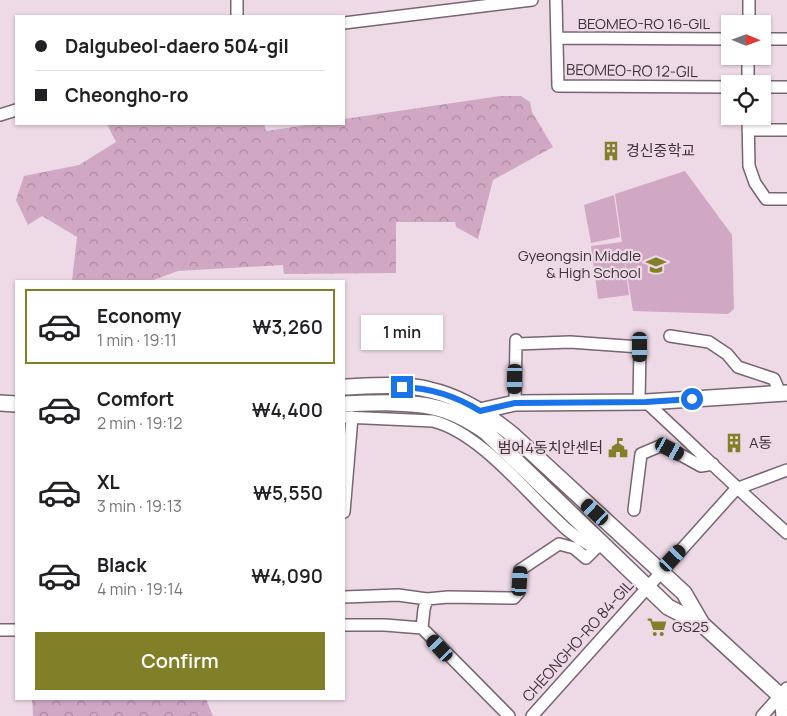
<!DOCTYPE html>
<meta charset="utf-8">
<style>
body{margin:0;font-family:Manrope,"Noto Sans KR",sans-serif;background:#f6f6f6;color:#202124;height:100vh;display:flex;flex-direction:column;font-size:19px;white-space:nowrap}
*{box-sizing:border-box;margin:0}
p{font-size:16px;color:#757577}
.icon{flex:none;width:28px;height:28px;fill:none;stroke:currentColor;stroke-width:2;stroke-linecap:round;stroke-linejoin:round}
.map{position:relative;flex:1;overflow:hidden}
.drawer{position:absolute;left:15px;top:280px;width:330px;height:420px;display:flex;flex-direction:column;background:#fff;border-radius:0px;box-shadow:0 1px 4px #0004}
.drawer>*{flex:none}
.hud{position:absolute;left:15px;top:15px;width:330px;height:110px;border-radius:0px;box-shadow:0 1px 4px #0004;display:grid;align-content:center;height:110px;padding:0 20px;background:#fff}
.needle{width:32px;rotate:91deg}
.tools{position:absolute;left:721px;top:15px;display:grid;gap:10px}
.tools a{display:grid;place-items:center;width:50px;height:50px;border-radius:0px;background:#fff;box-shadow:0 1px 4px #0004;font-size:25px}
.end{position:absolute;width:22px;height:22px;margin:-11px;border:6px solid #1a73e8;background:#fff;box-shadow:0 0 0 2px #fff}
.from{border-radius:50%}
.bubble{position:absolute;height:35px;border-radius:0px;background:#fff;box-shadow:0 1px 4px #0004;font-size:16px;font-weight:600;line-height:35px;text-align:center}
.car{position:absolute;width:15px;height:30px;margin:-15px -8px;border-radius:6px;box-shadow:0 0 4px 1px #0007;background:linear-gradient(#222 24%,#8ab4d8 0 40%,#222 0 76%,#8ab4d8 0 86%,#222 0)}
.hud b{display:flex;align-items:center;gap:18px;height:48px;font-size:19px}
.hud b+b{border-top:1px solid #e0e0e0}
.hud i{width:12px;height:12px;background:#202124}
ul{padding:9px 0 0;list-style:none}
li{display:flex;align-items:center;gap:15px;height:75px;margin:0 10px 8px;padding:0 10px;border:2px solid transparent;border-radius:0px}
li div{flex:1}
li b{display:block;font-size:19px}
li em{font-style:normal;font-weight:600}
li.selected{border-color:#818029}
li>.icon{width:45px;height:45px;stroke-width:1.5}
.action{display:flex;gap:10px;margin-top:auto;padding:10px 20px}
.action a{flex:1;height:58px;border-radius:0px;background:#818029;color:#fff;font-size:20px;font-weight:600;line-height:58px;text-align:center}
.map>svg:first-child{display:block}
.forest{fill:url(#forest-crowns)}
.pitch{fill:#d1a8c3}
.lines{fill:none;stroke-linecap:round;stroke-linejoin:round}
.street-casing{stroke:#776571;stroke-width:14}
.secondary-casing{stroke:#776571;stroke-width:18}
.street{stroke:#fff;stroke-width:11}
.secondary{stroke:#fff;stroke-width:15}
.route{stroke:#1a73e8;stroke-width:6}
.labels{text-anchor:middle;stroke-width:4.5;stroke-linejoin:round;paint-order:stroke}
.street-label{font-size:15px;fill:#3b3338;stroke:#eed9e6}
.poi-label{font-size:15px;fill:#3b3338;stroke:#eed9e6;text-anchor:start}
</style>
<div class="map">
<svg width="787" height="716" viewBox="0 0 787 716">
<defs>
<pattern id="forest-crowns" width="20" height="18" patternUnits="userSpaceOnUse" patternTransform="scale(1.25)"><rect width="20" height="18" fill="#d1a8c3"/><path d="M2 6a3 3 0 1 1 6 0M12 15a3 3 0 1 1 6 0" fill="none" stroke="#ab899f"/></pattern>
</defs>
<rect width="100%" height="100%" fill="#eed9e6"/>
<!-- forest -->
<path class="forest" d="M 500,96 L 521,96 L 530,102 L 532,112 L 553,147 L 493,180 L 478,239 L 456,227 L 455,222 L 396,222 L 396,273 L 284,274 L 283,265 L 178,271 L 151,281 L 72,281 L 77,237 L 42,216 L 28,225 L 16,200 L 24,176 L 79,165 L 116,142 L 107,124 L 264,124 L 266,131 L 313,124 L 344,124 L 344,119 Z
M 32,699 L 206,699 L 213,716 L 33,716 Z"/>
<!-- pitch -->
<path class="pitch" d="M 685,171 L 732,235 L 734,309 L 728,314 L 633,311 L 622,243 L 629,295 L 598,299 L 591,246 L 622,242 L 615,194 Z
M 614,195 L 620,237 L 591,243 L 584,205 Z"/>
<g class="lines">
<defs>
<path id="street" d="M 237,0 L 237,16
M 556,0 L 558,86 L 730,87
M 344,23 L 532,0
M 749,24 L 749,0
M 557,38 L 730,39
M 762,39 L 787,39
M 748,84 L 748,56
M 762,87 L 787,87
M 0,115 L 16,110
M 748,116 L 749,166 L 755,183 L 766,199 L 787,199
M 748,130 L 787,130
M 670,336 L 709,342 L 727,354 L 738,367 L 774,379 L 777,386 L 777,393
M 516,344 L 570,342 L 640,347 L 639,402
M 646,402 C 693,445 739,491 787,533
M 515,403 L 516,340
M 344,417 L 433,421 C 480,433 525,491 561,524 C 570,534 584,541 595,549 L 603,543
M 634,510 L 641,454 L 660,446 L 670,449 L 701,466 L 713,464
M 344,512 L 352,417
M 344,597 L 398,595 L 427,599 L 448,597 L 514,598 L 519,592 L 520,570 L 559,544 L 574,548 L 586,558 L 595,549
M 344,625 L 385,625 L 422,628 L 509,716
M 422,628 L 424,609 L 427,599
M 0,630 L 16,630
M 780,696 L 782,716
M 532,716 L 736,489 L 787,470
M 762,716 L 787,688"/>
<path id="secondary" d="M 344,387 C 370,386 404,383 430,390 C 462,397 489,415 514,436 L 684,593 L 702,624
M 0,403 L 16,404
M 344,404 C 370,403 408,401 433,407 C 452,411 470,421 486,432 L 668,607 L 703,625 L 787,702
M 480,411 L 515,403 L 646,402 L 787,393"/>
</defs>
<!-- street casing -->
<use href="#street" class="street-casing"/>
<!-- secondary casing -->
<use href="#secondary" class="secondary-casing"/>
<!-- street -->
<use href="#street" class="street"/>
<!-- secondary -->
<use href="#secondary" class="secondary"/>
</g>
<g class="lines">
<!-- route -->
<path class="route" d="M 402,387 C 430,388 456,396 480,411 L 515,403 L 646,402 L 692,399"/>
</g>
<!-- icons -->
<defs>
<symbol id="building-bare" viewBox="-9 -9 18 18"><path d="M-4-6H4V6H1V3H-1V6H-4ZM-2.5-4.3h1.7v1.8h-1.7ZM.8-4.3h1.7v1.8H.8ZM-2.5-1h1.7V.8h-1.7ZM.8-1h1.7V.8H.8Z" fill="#818029" stroke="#eed9e6" stroke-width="2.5" paint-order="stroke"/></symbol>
<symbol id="school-bare" viewBox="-9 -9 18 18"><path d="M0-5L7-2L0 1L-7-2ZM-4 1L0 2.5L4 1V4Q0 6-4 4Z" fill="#818029" stroke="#eed9e6" stroke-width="2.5" paint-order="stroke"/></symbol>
<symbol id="civic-bare" viewBox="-9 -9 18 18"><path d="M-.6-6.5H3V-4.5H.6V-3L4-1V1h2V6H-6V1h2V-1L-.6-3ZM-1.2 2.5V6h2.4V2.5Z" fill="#818029" stroke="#eed9e6" stroke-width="2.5" paint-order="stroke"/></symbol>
<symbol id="supermarket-bare" viewBox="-9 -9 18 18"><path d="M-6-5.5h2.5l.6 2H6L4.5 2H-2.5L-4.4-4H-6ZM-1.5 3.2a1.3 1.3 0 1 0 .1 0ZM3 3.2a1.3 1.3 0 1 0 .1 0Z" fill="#818029" stroke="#eed9e6" stroke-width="2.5" paint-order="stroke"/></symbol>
</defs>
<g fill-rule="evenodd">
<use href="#building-bare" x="597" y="137" width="28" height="28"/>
<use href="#school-bare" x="642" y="251" width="28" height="28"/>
<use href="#building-bare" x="720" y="429" width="28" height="28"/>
<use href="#civic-bare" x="604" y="434" width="28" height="28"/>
<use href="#supermarket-bare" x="643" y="613" width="28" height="28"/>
</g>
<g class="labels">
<!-- street labels -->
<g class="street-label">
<text x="644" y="29">BEOMEO-RO 16-GIL</text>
<text transform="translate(632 71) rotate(1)" y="5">BEOMEO-RO 12-GIL</text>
<text transform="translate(578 641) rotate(-48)" y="5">CHEONGHO-RO 84-GIL</text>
</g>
<!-- poi labels -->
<g class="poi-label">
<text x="626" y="156">경신중학교</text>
<text x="641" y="261" text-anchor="end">Gyeongsin Middle<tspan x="641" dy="17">&amp; High School</tspan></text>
<text x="749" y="448">A동</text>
<text x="603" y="453" text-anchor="end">범어4동치안센터</text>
<text x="672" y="632">GS25</text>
</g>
</g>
</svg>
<div class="tools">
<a><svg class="needle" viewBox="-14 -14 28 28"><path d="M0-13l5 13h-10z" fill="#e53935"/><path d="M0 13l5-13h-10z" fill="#757577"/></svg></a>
<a><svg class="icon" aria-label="locate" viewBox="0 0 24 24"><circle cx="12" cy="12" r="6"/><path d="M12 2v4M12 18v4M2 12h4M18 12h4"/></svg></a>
</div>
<i class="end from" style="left:692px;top:399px"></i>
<i class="end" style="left:402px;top:387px"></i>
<div class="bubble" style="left:361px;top:315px;width:82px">1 min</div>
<i class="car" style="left:640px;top:347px;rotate:180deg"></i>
<i class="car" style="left:515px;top:379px;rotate:181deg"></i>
<i class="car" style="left:670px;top:449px;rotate:119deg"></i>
<i class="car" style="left:595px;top:512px;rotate:312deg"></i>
<i class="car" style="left:673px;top:558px;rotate:43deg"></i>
<i class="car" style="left:520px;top:581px;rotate:4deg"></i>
<i class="car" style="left:440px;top:648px;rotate:317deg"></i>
<div class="hud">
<b><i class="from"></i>Dalgubeol-daero 504-gil</b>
<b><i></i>Cheongho-ro</b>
</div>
<section class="drawer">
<ul>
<li class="selected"><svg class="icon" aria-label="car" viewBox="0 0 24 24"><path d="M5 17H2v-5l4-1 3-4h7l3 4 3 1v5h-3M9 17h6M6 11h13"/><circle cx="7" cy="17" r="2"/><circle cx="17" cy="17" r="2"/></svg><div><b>Economy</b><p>1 min · 19:11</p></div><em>₩3,260</em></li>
<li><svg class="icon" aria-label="car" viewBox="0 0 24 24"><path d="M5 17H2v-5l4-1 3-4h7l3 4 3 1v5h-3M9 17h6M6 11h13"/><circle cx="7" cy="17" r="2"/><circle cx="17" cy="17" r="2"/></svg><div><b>Comfort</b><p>2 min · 19:12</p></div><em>₩4,400</em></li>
<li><svg class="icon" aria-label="car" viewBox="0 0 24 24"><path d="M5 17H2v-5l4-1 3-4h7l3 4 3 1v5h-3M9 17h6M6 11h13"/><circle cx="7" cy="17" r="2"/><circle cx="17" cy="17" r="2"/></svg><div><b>XL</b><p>3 min · 19:13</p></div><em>₩5,550</em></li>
<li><svg class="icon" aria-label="car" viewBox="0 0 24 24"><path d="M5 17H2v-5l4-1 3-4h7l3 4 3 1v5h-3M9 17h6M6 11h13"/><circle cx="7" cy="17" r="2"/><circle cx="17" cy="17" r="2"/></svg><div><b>Black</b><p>4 min · 19:14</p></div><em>₩4,090</em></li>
</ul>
<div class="action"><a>Confirm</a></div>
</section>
</div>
